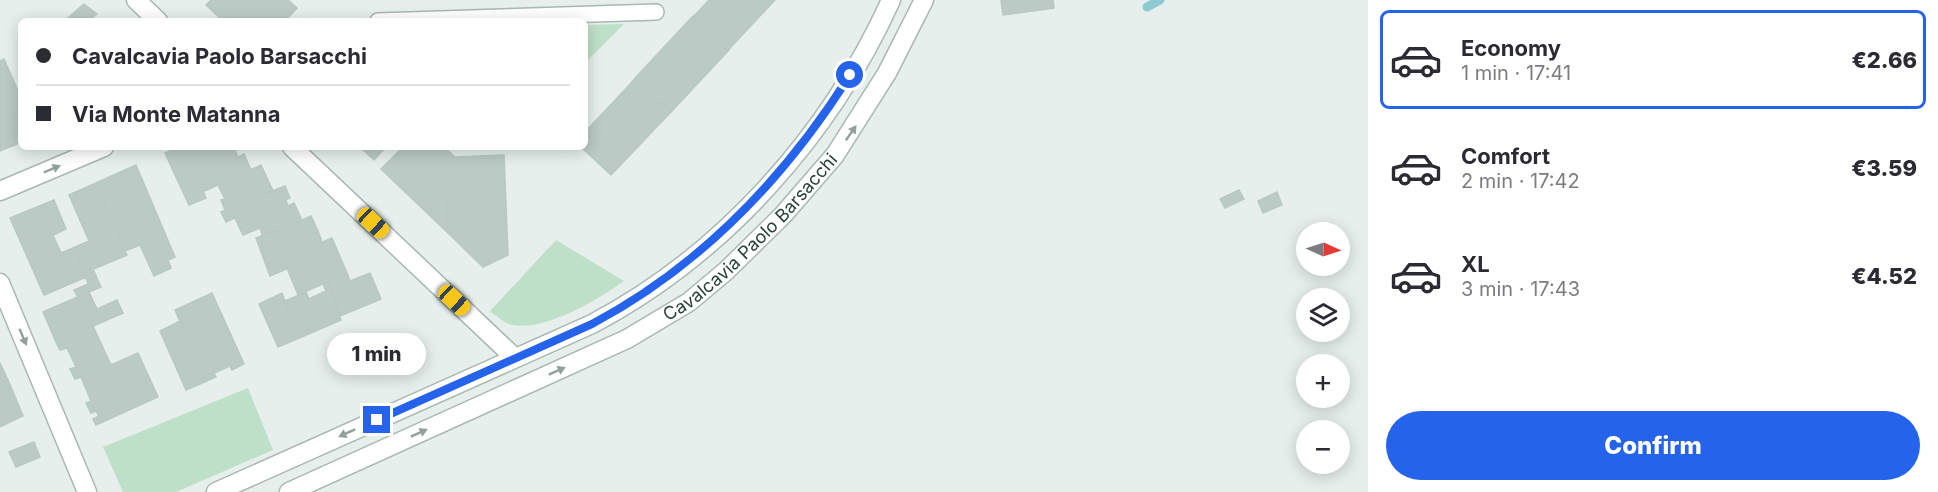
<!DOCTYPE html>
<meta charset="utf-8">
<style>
body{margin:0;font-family:Inter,sans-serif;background:#f2f2f3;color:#2b2b33;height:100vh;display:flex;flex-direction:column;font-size:22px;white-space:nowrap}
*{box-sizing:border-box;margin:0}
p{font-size:20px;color:#7c7c81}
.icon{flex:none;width:33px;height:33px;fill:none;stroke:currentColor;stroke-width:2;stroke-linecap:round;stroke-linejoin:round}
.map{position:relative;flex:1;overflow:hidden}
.side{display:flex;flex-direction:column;background:#fff;width:570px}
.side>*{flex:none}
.banner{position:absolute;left:18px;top:18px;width:570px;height:132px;border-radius:9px;box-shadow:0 3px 15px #0003;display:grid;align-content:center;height:132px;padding:0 18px;background:#fff}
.needle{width:39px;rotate:93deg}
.fabs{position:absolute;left:1296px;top:222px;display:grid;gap:12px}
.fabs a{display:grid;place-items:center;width:54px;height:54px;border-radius:50%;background:#fff;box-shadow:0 3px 15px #0003;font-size:30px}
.end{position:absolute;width:27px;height:27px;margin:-14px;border:8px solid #2563eb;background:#fff;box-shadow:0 0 0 3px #fff}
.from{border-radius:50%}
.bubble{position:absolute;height:42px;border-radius:21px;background:#fff;box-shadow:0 3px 15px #0003;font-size:20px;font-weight:800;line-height:42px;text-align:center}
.car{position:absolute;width:18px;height:36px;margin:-18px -9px;border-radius:8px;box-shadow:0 0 4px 2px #0007;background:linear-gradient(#f5c518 24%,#345 0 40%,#f5c518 0 76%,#345 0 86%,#f5c518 0)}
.banner b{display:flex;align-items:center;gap:21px;height:57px;font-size:22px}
.banner b+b{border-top:2px solid #e1e1e2}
.banner i{width:15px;height:15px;background:#2b2b33}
ul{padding:10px 0 0;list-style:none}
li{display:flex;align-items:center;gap:18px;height:99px;margin:0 12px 9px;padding:0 6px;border:3px solid transparent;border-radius:9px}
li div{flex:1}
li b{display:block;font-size:22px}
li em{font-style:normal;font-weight:800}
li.current{border-color:#2563eb}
li>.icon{width:54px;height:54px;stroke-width:1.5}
.action{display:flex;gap:12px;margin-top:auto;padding:12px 18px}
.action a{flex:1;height:69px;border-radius:36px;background:#2563eb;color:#fff;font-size:24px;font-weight:800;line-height:69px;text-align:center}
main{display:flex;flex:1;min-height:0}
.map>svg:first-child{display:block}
.green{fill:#bfe0c8}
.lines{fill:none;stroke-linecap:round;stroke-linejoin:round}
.stream{stroke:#8ec9d4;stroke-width:9}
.building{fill:#bbcac4;stroke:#b8c9c2;stroke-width:1.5}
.service-casing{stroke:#a8b8b2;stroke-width:18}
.minor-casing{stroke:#a8b8b2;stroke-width:21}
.tertiary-casing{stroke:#a8b8b2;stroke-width:21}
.service{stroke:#fff;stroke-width:15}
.minor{stroke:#fff;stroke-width:18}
.tertiary{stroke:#fff;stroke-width:18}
.oneway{fill:#92a09c}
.route{stroke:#2563eb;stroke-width:8}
.labels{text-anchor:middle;stroke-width:4.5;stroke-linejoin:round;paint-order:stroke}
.street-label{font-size:18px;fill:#24423a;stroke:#f7fbf9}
</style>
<main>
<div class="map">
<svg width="1368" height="492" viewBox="0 0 1368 492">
<rect width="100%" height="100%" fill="#e6efeb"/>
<!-- green -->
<path class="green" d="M 624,24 L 585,63 L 585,25 Z
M 556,240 L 624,281 C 599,299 542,334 509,324 C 503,322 495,315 490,311 Z
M 248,388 L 273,450 L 176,492 L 123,492 L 103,447 Z"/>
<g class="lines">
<!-- stream -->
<path class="stream" d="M 1147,7 L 1160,0"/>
</g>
<!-- building -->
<path class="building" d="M 211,0 L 288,0 L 297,8 L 285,21 L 223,21 L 206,5 Z
M 709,0 L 775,0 L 731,47 L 721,37 L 717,41 L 728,51 L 672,111 L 660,100 L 656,105 L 668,115 L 611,175 L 581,147 L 585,147 L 585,132 L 632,82 L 643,93 L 647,89 L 636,77 L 692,17 L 703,28 L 706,24 L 696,14 Z
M 1001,0 L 1053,0 L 1054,8 L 1003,15 Z
M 84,4 L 97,14 L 92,18 L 96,21 L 69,21 L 68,18 Z
M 696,14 L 706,24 L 703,28 L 692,17 Z
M 721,37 L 731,47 L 728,51 L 717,41 Z
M 4,59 L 21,98 L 21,109 L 6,116 L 17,144 L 0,151 L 0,61 Z
M 636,77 L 647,89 L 643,93 L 632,82 Z
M 660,100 L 672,111 L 668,115 L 656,105 Z
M 21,109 L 21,142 L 17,144 L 6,116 Z
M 178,147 L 199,147 L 202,155 L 193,159 L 207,190 L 203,191 L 206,198 L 189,205 L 165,153 Z
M 199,147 L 223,147 L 237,176 L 207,190 L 193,159 L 202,155 Z
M 223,147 L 234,147 L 238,157 L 244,154 L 251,170 L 237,176 Z
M 360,147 L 386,147 L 374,160 Z
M 403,147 L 445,148 L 446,183 L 444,180 L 436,191 L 447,200 L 448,233 L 381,169 Z
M 445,148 L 455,157 L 504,155 L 508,255 L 483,267 L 448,233 L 447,200 L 436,191 L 444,180 L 446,183 Z
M 136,165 L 175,257 L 168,260 L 171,268 L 154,276 L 140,245 L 125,251 L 96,183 Z
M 261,165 L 273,191 L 245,204 L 248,212 L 226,222 L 221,212 L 225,210 L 221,200 L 225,199 L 218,185 Z
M 96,183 L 127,255 L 84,273 L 73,248 L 89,241 L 69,195 Z
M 285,186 L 290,198 L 276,204 L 270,192 Z
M 1239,190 L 1244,199 L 1225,208 L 1220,199 Z
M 270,192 L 276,204 L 286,200 L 288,206 L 294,203 L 302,220 L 263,237 L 260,228 L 243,235 L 235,218 L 248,212 L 245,204 Z
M 1277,192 L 1282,205 L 1263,213 L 1258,201 Z
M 54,200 L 66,229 L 53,235 L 61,253 L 73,248 L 86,277 L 44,295 L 10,218 Z
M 311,216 L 318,231 L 304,236 L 298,222 Z
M 298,222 L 304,236 L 318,231 L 322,242 L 292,255 L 296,265 L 270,276 L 256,238 Z
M 332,238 L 338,252 L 325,258 L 318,244 Z
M 318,244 L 325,258 L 338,252 L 347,273 L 298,295 L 287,268 L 296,265 L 292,255 Z
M 93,269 L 101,287 L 91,291 L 84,273 Z
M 347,273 L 350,281 L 370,273 L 381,299 L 340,316 L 328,282 Z
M 328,282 L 341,320 L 311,333 L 304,316 L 292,321 L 283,302 L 306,292 L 309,299 L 326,291 L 323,284 Z
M 88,284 L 91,291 L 78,297 L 74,290 Z
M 89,292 L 97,309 L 117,300 L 123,313 L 56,342 L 43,312 Z
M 212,293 L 244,364 L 232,370 L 230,366 L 214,373 L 216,377 L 207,381 L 175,310 Z
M 282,293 L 292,321 L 304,316 L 311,333 L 278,347 L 259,304 Z
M 180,321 L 207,381 L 186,390 L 160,331 Z
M 93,326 L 111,365 L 138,353 L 158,397 L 96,425 L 93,419 L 99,416 L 96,411 L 91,413 L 86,403 L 91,401 L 81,377 L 75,379 L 70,369 L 76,367 L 67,348 L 60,350 L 56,342 Z
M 0,363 L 8,380 L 0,383 Z
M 8,380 L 23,416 L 0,427 L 0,383 Z
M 34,442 L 40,457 L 16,467 L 9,452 Z"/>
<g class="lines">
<defs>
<path id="service" d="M 378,21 L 656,12"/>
<path id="minor" d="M 0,191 L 104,147
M 0,283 L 87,492"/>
<g id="tertiary">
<path d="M 136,0 L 158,21"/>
<path d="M 292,147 L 515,358"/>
<path d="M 216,492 L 592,324 C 723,255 830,135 891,0"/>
<path id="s1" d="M 289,492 L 627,339 L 689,302 L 726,271 L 783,215 L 835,155 L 887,73 L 924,0"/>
</g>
</defs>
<!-- service casing -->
<use href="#service" class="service-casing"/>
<!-- minor casing -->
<use href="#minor" class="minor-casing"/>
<!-- tertiary casing -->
<use href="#tertiary" class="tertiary-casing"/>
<!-- service -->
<use href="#service" class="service"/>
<!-- minor -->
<use href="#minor" class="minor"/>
<!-- tertiary -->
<use href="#tertiary" class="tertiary"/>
</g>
<!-- one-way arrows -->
<defs><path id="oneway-solid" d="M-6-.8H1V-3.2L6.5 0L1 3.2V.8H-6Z" transform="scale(1.5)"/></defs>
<g class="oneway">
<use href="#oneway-solid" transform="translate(851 133) rotate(-55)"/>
<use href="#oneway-solid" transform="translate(52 169) rotate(-23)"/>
<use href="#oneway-solid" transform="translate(23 337) rotate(67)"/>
<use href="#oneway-solid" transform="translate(557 371) rotate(-24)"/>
<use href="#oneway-solid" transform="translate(347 433) rotate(156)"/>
<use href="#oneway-solid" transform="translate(419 433) rotate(-24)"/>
</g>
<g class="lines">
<!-- route -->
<path class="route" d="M 377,420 L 592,324 C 701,266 785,178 850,75"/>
</g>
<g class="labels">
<!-- street labels -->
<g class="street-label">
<text dy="6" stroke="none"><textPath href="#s1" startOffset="532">Cavalcavia Paolo Barsacchi</textPath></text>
</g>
</g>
</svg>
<div class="fabs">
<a><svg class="needle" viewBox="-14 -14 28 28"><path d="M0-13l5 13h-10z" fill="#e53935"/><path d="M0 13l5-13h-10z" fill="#7c7c81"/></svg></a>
<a><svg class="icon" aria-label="layers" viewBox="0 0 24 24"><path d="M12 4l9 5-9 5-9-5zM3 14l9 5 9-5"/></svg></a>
<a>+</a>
<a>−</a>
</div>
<i class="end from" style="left:850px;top:75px"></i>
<i class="end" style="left:377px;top:420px"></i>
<div class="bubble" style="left:327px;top:333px;width:99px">1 min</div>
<i class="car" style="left:373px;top:223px;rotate:133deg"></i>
<i class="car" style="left:454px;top:300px;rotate:133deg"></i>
<div class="banner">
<b><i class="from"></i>Cavalcavia Paolo Barsacchi</b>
<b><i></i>Via Monte Matanna</b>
</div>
</div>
<section class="side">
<ul>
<li class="current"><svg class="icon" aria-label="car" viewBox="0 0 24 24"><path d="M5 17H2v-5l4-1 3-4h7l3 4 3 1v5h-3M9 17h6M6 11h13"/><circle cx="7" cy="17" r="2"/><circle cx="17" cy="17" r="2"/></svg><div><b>Economy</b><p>1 min · 17:41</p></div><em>€2.66</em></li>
<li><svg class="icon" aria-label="car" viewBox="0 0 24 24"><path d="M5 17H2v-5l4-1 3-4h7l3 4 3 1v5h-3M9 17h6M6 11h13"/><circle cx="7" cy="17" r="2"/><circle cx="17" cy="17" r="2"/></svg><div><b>Comfort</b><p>2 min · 17:42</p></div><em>€3.59</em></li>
<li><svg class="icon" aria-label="car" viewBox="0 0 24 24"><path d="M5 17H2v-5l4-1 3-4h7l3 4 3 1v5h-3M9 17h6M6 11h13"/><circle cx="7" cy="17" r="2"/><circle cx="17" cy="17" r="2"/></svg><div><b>XL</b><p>3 min · 17:43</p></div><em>€4.52</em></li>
</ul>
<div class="action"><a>Confirm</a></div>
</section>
</main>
